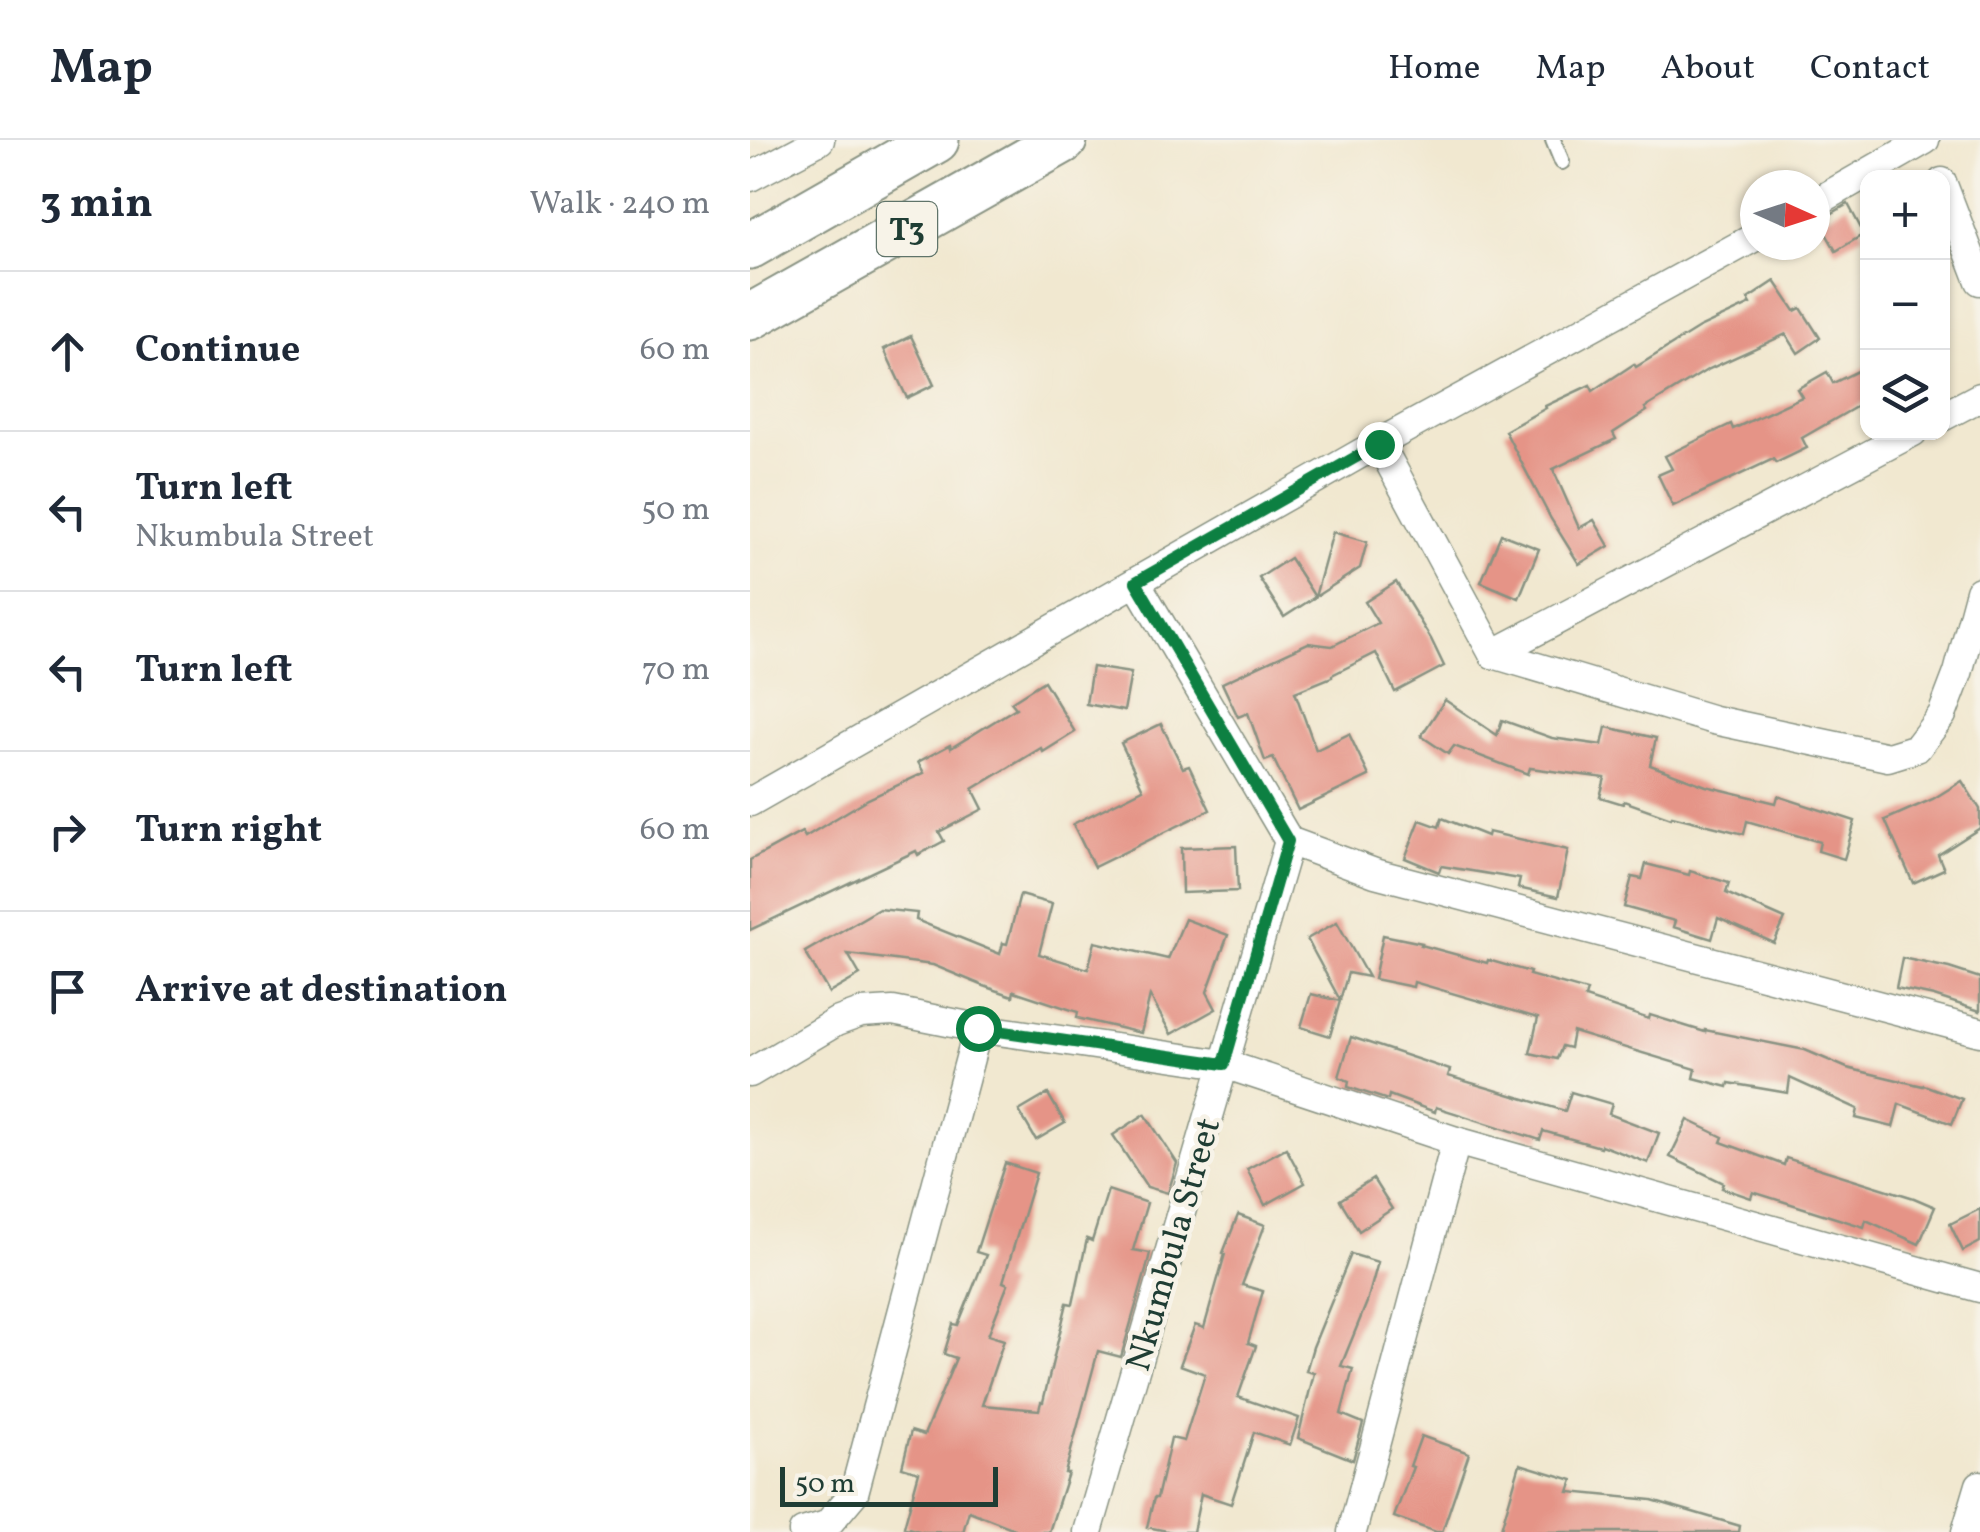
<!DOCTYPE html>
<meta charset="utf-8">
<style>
:root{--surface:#fff;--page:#f2f2f3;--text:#1f2937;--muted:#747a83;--line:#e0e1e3}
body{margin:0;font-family:Vollkorn,serif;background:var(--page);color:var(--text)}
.controls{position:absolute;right:30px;top:30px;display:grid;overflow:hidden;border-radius:20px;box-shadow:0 2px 8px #0004}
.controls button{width:90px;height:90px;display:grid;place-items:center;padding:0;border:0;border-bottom:2px solid var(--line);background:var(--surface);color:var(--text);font:50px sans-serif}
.compass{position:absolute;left:990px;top:30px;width:90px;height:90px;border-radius:50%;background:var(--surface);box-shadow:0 2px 8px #0004;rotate:93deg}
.scale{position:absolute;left:30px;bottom:25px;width:218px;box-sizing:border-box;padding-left:10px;border:5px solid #1f3d34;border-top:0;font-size:28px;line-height:35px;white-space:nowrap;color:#1f3d34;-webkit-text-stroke:8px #f7f3e8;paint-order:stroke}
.stop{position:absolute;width:30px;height:30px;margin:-22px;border:8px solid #0b8043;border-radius:50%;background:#fff}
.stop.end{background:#0b8043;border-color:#fff;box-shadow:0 2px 10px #0008}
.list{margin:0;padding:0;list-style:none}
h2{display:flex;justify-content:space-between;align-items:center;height:130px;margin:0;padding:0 40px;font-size:42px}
h2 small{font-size:32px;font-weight:400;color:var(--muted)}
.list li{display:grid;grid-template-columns:65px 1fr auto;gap:30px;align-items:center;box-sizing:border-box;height:160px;padding:0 40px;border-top:2px solid var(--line)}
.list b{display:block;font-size:38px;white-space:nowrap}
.list p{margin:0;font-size:32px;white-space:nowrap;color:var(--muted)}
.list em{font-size:32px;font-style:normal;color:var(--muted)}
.icon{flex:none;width:55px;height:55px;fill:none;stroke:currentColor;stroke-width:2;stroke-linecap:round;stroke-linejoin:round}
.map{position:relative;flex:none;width:1230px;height:1392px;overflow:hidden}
header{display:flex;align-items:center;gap:60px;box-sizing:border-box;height:140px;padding:0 50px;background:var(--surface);border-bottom:2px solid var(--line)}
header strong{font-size:48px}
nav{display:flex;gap:55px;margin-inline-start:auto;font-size:35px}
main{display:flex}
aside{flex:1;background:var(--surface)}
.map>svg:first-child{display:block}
.building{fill:#e59487}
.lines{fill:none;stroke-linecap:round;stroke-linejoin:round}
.service-casing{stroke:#889282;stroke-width:18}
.minor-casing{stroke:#889282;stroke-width:31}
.trunk-casing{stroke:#889282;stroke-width:49}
.service{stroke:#fff;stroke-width:14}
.minor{stroke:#fff;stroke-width:28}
.trunk{stroke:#fff;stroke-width:45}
.route{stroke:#0b8043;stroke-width:12}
.labels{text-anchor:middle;stroke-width:9;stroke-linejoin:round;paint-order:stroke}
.shield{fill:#f7f3e8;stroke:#60746a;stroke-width:2.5}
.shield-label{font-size:32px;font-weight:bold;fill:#1f3d34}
.street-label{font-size:35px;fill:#1f3d34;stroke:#f7f3e8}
</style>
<header>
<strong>Map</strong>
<nav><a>Home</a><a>Map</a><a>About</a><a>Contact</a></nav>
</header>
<main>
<aside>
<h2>3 min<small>Walk · 240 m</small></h2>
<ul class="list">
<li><svg class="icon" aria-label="ahead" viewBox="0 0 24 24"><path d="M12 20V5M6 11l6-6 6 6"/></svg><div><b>Continue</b></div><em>60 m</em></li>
<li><svg class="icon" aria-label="left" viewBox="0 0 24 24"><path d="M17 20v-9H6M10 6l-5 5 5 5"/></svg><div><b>Turn left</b><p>Nkumbula Street</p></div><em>50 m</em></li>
<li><svg class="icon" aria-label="left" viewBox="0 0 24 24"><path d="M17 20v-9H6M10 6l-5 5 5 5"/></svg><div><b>Turn left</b></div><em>70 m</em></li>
<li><svg class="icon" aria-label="right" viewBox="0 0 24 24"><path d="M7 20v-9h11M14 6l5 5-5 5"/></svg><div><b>Turn right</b></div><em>60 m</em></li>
<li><svg class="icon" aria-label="arrive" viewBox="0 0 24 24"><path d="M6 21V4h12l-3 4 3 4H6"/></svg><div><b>Arrive at destination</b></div></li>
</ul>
</aside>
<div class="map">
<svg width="1230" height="1392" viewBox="0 0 1230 1392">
<rect width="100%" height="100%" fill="#f7f3e8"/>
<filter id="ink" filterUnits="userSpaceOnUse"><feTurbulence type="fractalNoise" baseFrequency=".01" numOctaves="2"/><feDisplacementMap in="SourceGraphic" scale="20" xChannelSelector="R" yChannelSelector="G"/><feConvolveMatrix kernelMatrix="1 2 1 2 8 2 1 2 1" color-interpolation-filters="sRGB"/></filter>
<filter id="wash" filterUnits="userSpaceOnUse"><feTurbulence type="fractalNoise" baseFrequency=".0048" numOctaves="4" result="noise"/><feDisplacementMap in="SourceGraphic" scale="40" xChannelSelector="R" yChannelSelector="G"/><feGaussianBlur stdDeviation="2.25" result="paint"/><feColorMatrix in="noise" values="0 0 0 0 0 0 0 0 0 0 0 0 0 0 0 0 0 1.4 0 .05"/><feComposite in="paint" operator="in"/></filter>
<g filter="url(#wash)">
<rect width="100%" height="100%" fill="#f1e8d0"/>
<g id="blocks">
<!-- building -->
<g class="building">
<polygon points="1098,64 1114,94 1086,111 1069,81"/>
<polygon points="1025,141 1045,171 1051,168 1070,198 1048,213 1036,194 957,230 895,268 897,271 863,293 866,299 803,329 829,388 844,380 859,406 829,424 801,379 755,291 796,268 795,266 840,245 843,251 884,224 886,227 949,188 1001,164 998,159"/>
<polygon points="161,196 184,245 157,258 134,209"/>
<polygon points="1118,226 1118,260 1052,298 1057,308 1026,323 1023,319 923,366 908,335 922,329 915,316 981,284 983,289 1052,257 1047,249 1077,232 1083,243"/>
<polygon points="583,392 617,402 610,428 565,457"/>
<polygon points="751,394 789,409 769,458 731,442"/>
<polygon points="540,418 565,457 534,477 509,438"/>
<polygon points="646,442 681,499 694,526 645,552 626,513 582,535 582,537 545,552 566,610 599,594 619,636 548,670 523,618 515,621 498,573 488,577 472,543 558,503 582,506 628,483 615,462"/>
<polygon points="342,527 381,533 374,571 336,564"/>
<polygon points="294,541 325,592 293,612 291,608 223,649 233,669 189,692 194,701 168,715 166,711 0,790 0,720 52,692 55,697 118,659 174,633 168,622 200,605 201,608 266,568 261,562"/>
<polygon points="695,560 747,595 752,580 802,598 852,605 856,587 906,598 900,625 956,646 1026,663 1028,656 1105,681 1094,719 1068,711 1070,702 997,681 994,694 922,676 921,678 874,661 873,664 850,657 855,638 780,628 778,634 704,606 698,614 671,596"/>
<polygon points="411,584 433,628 439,626 460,670 344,727 323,684 393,649 371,603"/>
<polygon points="1212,641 1230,669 1230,688 1188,715 1194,729 1163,743 1135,680 1183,659"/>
<polygon points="692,678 737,696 738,692 818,710 808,757 768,748 770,739 691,726 689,732 655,718 670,680 689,687"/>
<polygon points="486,706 488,751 432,753 431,708"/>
<polygon points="896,724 939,735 940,731 979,743 976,753 1035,779 1024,803 968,778 962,799 923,787 925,781 874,767 882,737 892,739"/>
<polygon points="270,755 302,764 289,814 338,829 345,802 418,819 435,779 478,795 457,852 466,869 421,894 400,856 391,893 327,878 328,872 264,851 263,856 234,846 183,825 98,814 110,835 79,853 55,812 129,769 167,773 166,780 250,814 253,803 257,804"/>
<polygon points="587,782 618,837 598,833 590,860 557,799"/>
<polygon points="633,795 672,803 671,805 737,823 738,820 780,832 779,835 837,851 835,858 899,879 900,875 955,892 955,890 1055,910 1097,928 1173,946 1174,945 1212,959 1202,984 1149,964 1143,987 1106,978 1108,969 1040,938 1038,953 979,943 978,947 944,938 946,929 823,892 820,908 812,906 807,919 780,913 788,878 664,842 663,847 624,839"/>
<polygon points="1152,818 1199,828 1230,838 1230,871 1184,856 1146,848"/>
<polygon points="561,854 590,861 580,896 551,887"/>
<polygon points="601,897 700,930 698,936 815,971 821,952 862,964 859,974 909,993 898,1023 851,1005 850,1007 793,991 790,1000 686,967 685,972 639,955 638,960 598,947 599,941 589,937"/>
<polygon points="298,954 315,983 286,1000 269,971"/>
<polygon points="395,974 427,1023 418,1053 397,1047 363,995"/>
<polygon points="938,980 973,997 971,1002 1034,1025 1036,1018 1164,1058 1185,1067 1169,1104 1116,1080 1114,1087 1003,1052 1001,1058 972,1048 974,1043 920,1017"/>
<polygon points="536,1008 555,1043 515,1065 497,1029"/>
<polygon points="255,1023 286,1033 253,1142 258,1144 238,1195 254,1200 232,1265 289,1270 291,1262 293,1262 317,1163 323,1164 337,1099 342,1101 358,1050 397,1063 383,1110 400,1113 396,1130 371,1217 348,1211 315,1333 318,1333 299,1392 272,1392 219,1371 213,1392 173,1392 154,1387 169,1332 152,1327 161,1291 174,1295 206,1218 194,1214 203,1184 208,1185 236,1115 226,1112"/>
<polygon points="623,1039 642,1069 609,1091 590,1060"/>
<polygon points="1230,1069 1230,1102 1213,1111 1200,1084"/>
<polygon points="488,1075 515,1085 492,1145 513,1151 498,1203 506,1206 488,1257 549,1278 540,1305 504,1292 481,1364 451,1354 443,1392 422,1392 397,1387 404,1358 407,1358 421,1298 434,1301 455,1234 430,1225 445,1185 454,1188 475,1114 473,1113"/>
<polygon points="601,1114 628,1122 617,1162 591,1226 603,1229 591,1274 613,1283 603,1320 548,1298 564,1233 556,1231 563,1207"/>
<polygon points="671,1296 719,1313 692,1392 686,1392 644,1377 663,1327 660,1326"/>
<polygon points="770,1324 823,1340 819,1352 902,1360 990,1386 989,1392 750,1392"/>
</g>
</g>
</g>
<g filter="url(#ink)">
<use href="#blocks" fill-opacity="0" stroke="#889282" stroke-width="2.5"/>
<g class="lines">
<!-- service casing -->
<g class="service-casing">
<polyline id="service" points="803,0 812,22"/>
</g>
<!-- minor casing -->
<g class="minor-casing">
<g id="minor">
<polyline points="0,37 70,0"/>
<polyline points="1192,42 1230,141"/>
<polyline points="1065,63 1175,0"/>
<polyline points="1192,277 1230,257"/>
<polyline points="629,303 743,514 964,580 1138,617 1167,608 1192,575 1208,533 1230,451"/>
<polyline points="386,442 539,701 625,733 1230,892"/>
<polyline points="743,514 1163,292"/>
<polyline points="0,662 629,303 1005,97"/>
<polyline points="0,933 86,882 111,873 143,871 228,888 474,924 706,1001 1230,1148"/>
<polyline points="53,1392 77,1385 104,1353 228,888"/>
<polyline points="338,1392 539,701"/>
<polyline points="602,1392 706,1001"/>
<polyline points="1216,1392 1230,1345"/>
</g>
</g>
<!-- trunk casing -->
<g class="trunk-casing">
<g id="trunk">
<polyline points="0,106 186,0"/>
<polyline points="0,177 314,0"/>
</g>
</g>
<!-- service -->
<use href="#service" class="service"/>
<!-- minor -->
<use href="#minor" class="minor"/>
<!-- trunk -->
<use href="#trunk" class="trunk"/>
</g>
</g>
<g class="lines" filter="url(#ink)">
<!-- route -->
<polyline class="route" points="228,888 474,924 538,701 386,442 629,304"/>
</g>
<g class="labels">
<!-- shield labels -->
<rect class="shield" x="127" y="62" width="60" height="54" rx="8"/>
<g class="shield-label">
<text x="157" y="100">T3</text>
</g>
<!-- street labels -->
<g class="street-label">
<text transform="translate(422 1104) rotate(-74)" y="12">Nkumbula Street</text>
</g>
</g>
</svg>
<div class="controls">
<button>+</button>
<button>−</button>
<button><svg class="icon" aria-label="layers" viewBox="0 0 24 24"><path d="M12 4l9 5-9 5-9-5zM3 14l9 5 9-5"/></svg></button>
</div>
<svg class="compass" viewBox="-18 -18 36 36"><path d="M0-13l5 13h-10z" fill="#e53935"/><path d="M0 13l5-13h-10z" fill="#747a83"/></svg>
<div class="scale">50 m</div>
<div class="stop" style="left:228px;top:888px"></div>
<div class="stop end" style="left:629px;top:304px"></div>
</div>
</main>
